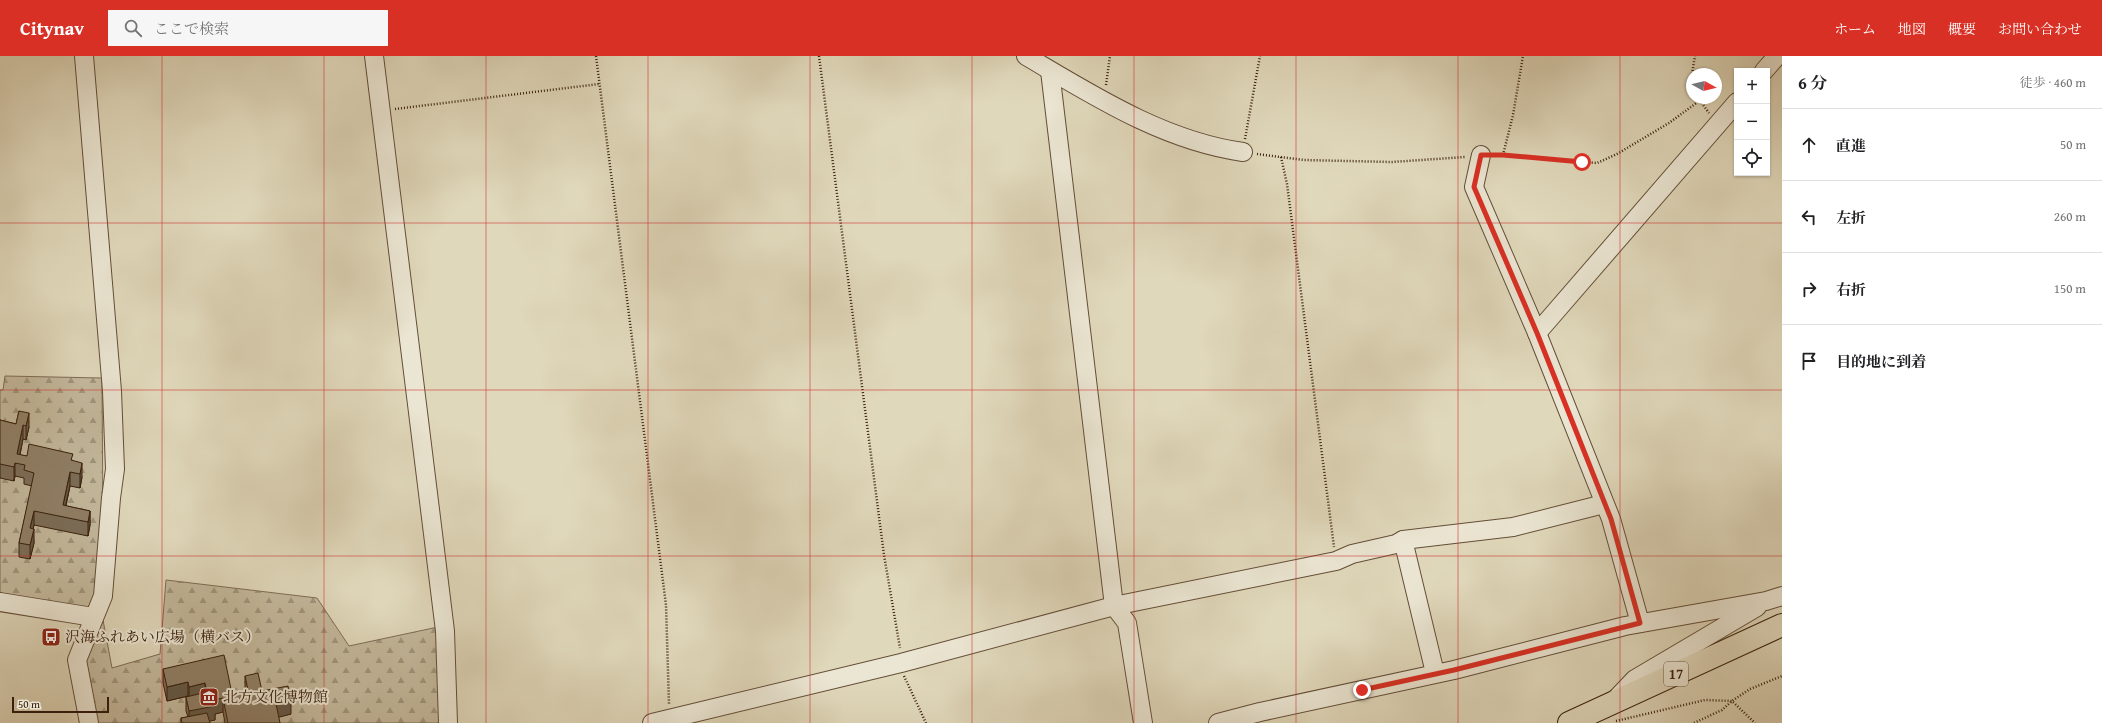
<!DOCTYPE html>
<html lang="ja">
<meta charset="utf-8">
<style>
:root{--surface:#fff;--page:#f6f6f6;--text:#202124;--muted:#757577;--line:#e0e0e0;--accent:#d93025}
body{margin:0;font-family:"Gentium Book Plus","Noto Serif JP",serif;background:var(--page);color:var(--text)}
.controls{position:absolute;right:12px;top:12px;display:grid;overflow:hidden;border-radius:0px;box-shadow:0 1px 3px #0004}
.controls button{width:36px;height:36px;display:grid;place-items:center;padding:0;border:0;border-bottom:1px solid var(--line);background:var(--surface);color:var(--text);font:20px sans-serif}
.compass{position:absolute;left:1686px;top:12px;width:36px;height:36px;border-radius:50%;background:var(--surface);box-shadow:0 1px 3px #0004;rotate:98deg}
.scale{position:absolute;left:12px;bottom:10px;width:97px;box-sizing:border-box;padding-left:4px;border:2px solid #3a200d;border-top:0;font-size:11px;line-height:14px;white-space:nowrap;color:#3a200d;-webkit-text-stroke:3px #ebe6d3;paint-order:stroke}
.stop{position:absolute;width:12px;height:12px;margin:-9px;border:3px solid #d93025;border-radius:50%;background:#fff}
.stop.end{background:#d93025;border-color:#fff;box-shadow:0 1px 4px #0008}
.list{margin:0;padding:0;list-style:none}
h2{display:flex;justify-content:space-between;align-items:center;height:52px;margin:0;padding:0 16px;font-size:17px}
h2 small{font-size:13px;font-weight:400;color:var(--muted)}
.list li{display:grid;grid-template-columns:26px 1fr auto;gap:12px;align-items:center;box-sizing:border-box;height:72px;padding:0 16px;border-top:1px solid var(--line)}
.list b{display:block;font-size:15px;white-space:nowrap}
.list em{font-size:13px;font-style:normal;color:var(--muted)}
.icon{flex:none;width:22px;height:22px;fill:none;stroke:currentColor;stroke-width:2;stroke-linecap:round;stroke-linejoin:round}
.map{position:relative;flex:none;width:1782px;height:667px;overflow:hidden}
header{display:flex;align-items:center;gap:24px;box-sizing:border-box;height:56px;padding:0 20px;background:var(--accent);color:#fff}
header strong{font-size:19px}
nav{display:flex;gap:22px;margin-inline-start:auto;font-size:14px}
.search{width:280px;height:36px;background:var(--page);display:flex;align-items:center;gap:10px;box-sizing:border-box;padding:0 14px;border-radius:0px;color:var(--muted);font-size:15px}
main{display:flex}
aside{flex:1;background:var(--surface)}
.map>svg:first-child{display:block}
.forest{fill:url(#forest-firs);stroke:#7f6c55}
.lines{fill:none;stroke-linecap:round;stroke-linejoin:round}
.minor-casing{stroke:#644e38;stroke-width:20}
.major-casing{stroke:#3a200d;stroke-width:24}
.path{stroke:#3a200d;stroke-width:2.5;stroke-dasharray:1 2;stroke-linecap:butt}
.minor{stroke:#ebe6d3;stroke-width:18}
.major{stroke:#e0d8bb;stroke-width:22}
.wall{fill:#7c6e59;stroke:#3a200d}
.shaded-wall{fill:#655a48;stroke:#3a200d}
.building{fill:#908067;stroke:#3a200d}
.route{stroke:#d93025;stroke-width:5}
.grid{fill:none;stroke:#d62828;stroke-width:1;stroke-opacity:0.55}
.labels{text-anchor:middle;stroke-width:4;stroke-linejoin:round;paint-order:stroke}
.shield{fill:#ebe6d3;stroke:#6f5b48;stroke-width:1}
.shield-label{font-size:14px;font-weight:bold;fill:#3a200d}
.poi-label{font-size:15px;fill:#3a200d;stroke:#ebe6d3;text-anchor:start}
</style>
<header>
<strong>Citynav</strong>
<div class="search"><svg class="icon" aria-label="search" viewBox="0 0 24 24"><circle cx="10" cy="10" r="6"/><path d="M15 15l6 6"/></svg>ここで検索</div>
<nav><a>ホーム</a><a>地図</a><a>概要</a><a>お問い合わせ</a></nav>
</header>
<main>
<div class="map">
<svg width="1782" height="667" viewBox="0 0 1782 667">
<defs>
<pattern id="forest-firs" width="22" height="20" patternUnits="userSpaceOnUse"><rect width="22" height="20" fill="#c4b99d"/><path d="M5 1l3.5 6h-7zM16 11l3.5 6h-7z" fill="#a0967e"/></pattern>
</defs>
<rect width="100%" height="100%" fill="#e0d8bb"/>
<filter id="stains"><feTurbulence type="fractalNoise" baseFrequency=".005" numOctaves="4"/><feColorMatrix values="0 0 0 0 .2 0 0 0 0 .09 0 0 0 0 .02 0 0 0 .5 -.17"/></filter>
<radialGradient id="worn" r=".72"><stop offset=".6" stop-color="#630" stop-opacity="0"/><stop offset="1" stop-color="#630" stop-opacity=".3"/></radialGradient>
<!-- forest -->
<g class="forest">
<polygon points="5,320 102,322 103,469 98,537 86,554 0,537 0,334 3,334"/>
<polygon points="166,524 317,542 349,590 438,571 442,667 96,667 81,578 103,564 112,612 160,598"/>
</g>
<g class="lines">
<!-- minor casing -->
<g class="minor-casing">
<g id="minor">
<polyline points="84,0 112,335 115,413 111,442 103,540 77,604 89,667"/>
<polyline points="374,0 445,575 448,667"/>
<path d="M1026,0C1094,40 1164,85 1243,96"/>
<polyline points="1050,15 1114,550 1127,567 1143,667"/>
<polyline points="1764,15 1777,0"/>
<polyline points="1481,99 1474,131 1537,277 1611,463 1640,567"/>
<polyline points="1537,277 1737,46"/>
<polyline points="1403,484 1435,617"/>
<polyline points="0,546 93,561"/>
<polyline points="1615,644 1635,623 1757,551"/>
<polyline points="652,667 901,607 1114,550 1336,505 1352,498 1396,488 1403,484 1513,471 1604,448"/>
<polyline points="1218,667 1260,656 1454,614 1625,570 1766,545 1782,540"/>
</g>
</g>
<!-- major casing -->
<g class="major-casing">
<polyline id="major" points="1569,667 1782,569"/>
</g>
<!-- path -->
<g class="path">
<polyline points="596,0 666,549 669,648"/>
<polyline points="819,0 884,499 900,592"/>
<polyline points="1692,18 1695,0"/>
<polyline points="1692,20 1692,25"/>
<polyline points="1106,29 1110,0"/>
<polyline points="1698,42 1709,57"/>
<polyline points="395,53 599,28"/>
<polyline points="1245,83 1260,0"/>
<polyline points="1257,98 1304,104 1392,106 1465,101"/>
<polyline points="1496,99 1597,107 1617,98 1669,67 1699,45"/>
<polyline points="1503,99 1513,59 1523,0"/>
<polyline points="1281,101 1287,128 1334,491"/>
<polyline points="904,620 926,667"/>
<polyline points="1616,665 1705,644 1732,645 1755,667"/>
<polyline points="1694,667 1722,654 1732,645 1750,633 1782,620"/>
</g>
<!-- minor -->
<use href="#minor" class="minor"/>
<!-- major -->
<use href="#major" class="major"/>
</g>
<!-- wall -->
<g class="wall">
<polygon points="19,355 29,371 26,384 23,383 20,399 27,400 73,405 82,421 80,432 70,430 66,450 90,455 90,469 88,480 34,469 33,473 34,487 30,503 19,501 19,487 32,430 24,428 24,422 15,420 14,425 0,422 0,364 16,368"/>
<polygon points="163,613 232,638 245,635 245,620 262,635 291,658 278,661 280,667 225,667 223,656 215,658 215,664 209,665 210,667 181,667 181,662 188,661 186,655 186,641 188,641 188,640 167,645 163,627"/>
</g>
<!-- shaded-wall -->
<g class="shaded-wall">
<polygon points="29,357 29,371 26,384 26,370"/>
<polygon points="23,369 23,383 18,407 17,398"/>
<polygon points="15,407 15,420 14,425 14,411"/>
<polygon points="82,407 82,421 80,432 80,418"/>
<polygon points="70,416 70,430 63,461 63,449"/>
<polygon points="34,455 34,469 30,486 30,472"/>
<polygon points="90,455 90,469 88,480 88,466"/>
<polygon points="34,473 34,487 30,503 30,489"/>
<polygon points="188,626 188,640 167,645 167,631"/>
<polygon points="205,627 205,641 189,645 189,631"/>
<polygon points="223,642 223,656 215,658 215,664 201,667 189,667 189,655 213,644"/>
<polygon points="291,644 291,658 276,662 276,648"/>
</g>
<!-- building -->
<g class="building">
<polygon points="19,355 29,357 26,370 23,369 17,398 27,400 29,388 73,398 71,404 82,407 80,418 70,416 63,449 90,455 88,466 34,455 30,472 34,473 30,489 19,487 34,417 24,414 25,409 15,407 14,411 0,408 0,364 16,368"/>
<polygon points="224,599 232,638 248,634 245,620 258,617 262,635 288,630 291,644 276,648 280,667 228,667 223,642 213,644 215,650 189,655 186,641 207,636 205,627 189,631 188,626 167,631 163,613"/>
<polygon points="207,657 210,667 182,667 181,662"/>
</g>
<g class="lines">
<!-- route -->
<polyline class="route" points="1362,634 1454,614 1640,567 1611,463 1537,277 1474,131 1481,99 1503,99 1582,106"/>
</g>
<!-- grid -->
<path class="grid" d="M162,0V667M324,0V667M486,0V667M648,0V667M810,0V667M972,0V667M1134,0V667M1296,0V667M1458,0V667M1620,0V667M0,167H1782M0,334H1782M0,500H1782"/>
<!-- icons -->
<defs>
<g id="bus-square" transform="scale(1)"><rect x="-9" y="-9" width="18" height="18" rx="4" fill="#8f2418" stroke="#ebe6d3"/><path d="M-5-6H5V4H4V6H2V4H-2V6H-4V4H-5ZM-3.5-4V0h7V-4ZM-3.5 1.2v1.5H-2V1.2ZM2 1.2v1.5H3.5V1.2Z" fill="#fff"/></g>
<g id="museum-square" transform="scale(1)"><rect x="-9" y="-9" width="18" height="18" rx="4" fill="#8f2418" stroke="#ebe6d3"/><path d="M0-6L6-3V-2H-6V-3ZM-5-1h2V3h-2ZM-1-1h2V3h-2ZM3-1h2V3H3ZM-6 4H6V6H-6Z" fill="#fff"/></g>
</defs>
<g fill-rule="evenodd">
<use href="#bus-square" x="51" y="581"/>
<use href="#museum-square" x="209" y="641"/>
</g>
<g class="labels">
<!-- shield labels -->
<rect class="shield" x="1664" y="606" width="24" height="24" rx="3"/>
<g class="shield-label">
<text x="1676" y="623">17</text>
</g>
<!-- poi labels -->
<g class="poi-label">
<text x="65" y="586">沢海ふれあい広場（横バス）</text>
<text x="223" y="646">北方文化博物館</text>
</g>
</g>
<rect width="100%" height="100%" filter="url(#stains)"/>
<rect width="100%" height="100%" fill="url(#worn)"/>
</svg>
<div class="controls">
<button>+</button>
<button>−</button>
<button><svg class="icon" aria-label="locate" viewBox="0 0 24 24"><circle cx="12" cy="12" r="6"/><path d="M12 2v4M12 18v4M2 12h4M18 12h4"/></svg></button>
</div>
<svg class="compass" viewBox="-18 -18 36 36"><path d="M0-13l5 13h-10z" fill="#e53935"/><path d="M0 13l5-13h-10z" fill="#757577"/></svg>
<div class="scale">50 m</div>
<div class="stop" style="left:1582px;top:106px"></div>
<div class="stop end" style="left:1362px;top:634px"></div>
</div>
<aside>
<h2>6 分<small>徒歩 · 460 m</small></h2>
<ul class="list">
<li><svg class="icon" aria-label="ahead" viewBox="0 0 24 24"><path d="M12 20V5M6 11l6-6 6 6"/></svg><div><b>直進</b></div><em>50 m</em></li>
<li><svg class="icon" aria-label="left" viewBox="0 0 24 24"><path d="M17 20v-9H6M10 6l-5 5 5 5"/></svg><div><b>左折</b></div><em>260 m</em></li>
<li><svg class="icon" aria-label="right" viewBox="0 0 24 24"><path d="M7 20v-9h11M14 6l5 5-5 5"/></svg><div><b>右折</b></div><em>150 m</em></li>
<li><svg class="icon" aria-label="arrive" viewBox="0 0 24 24"><path d="M6 21V4h12l-3 4 3 4H6"/></svg><div><b>目的地に到着</b></div></li>
</ul>
</aside>
</main>
